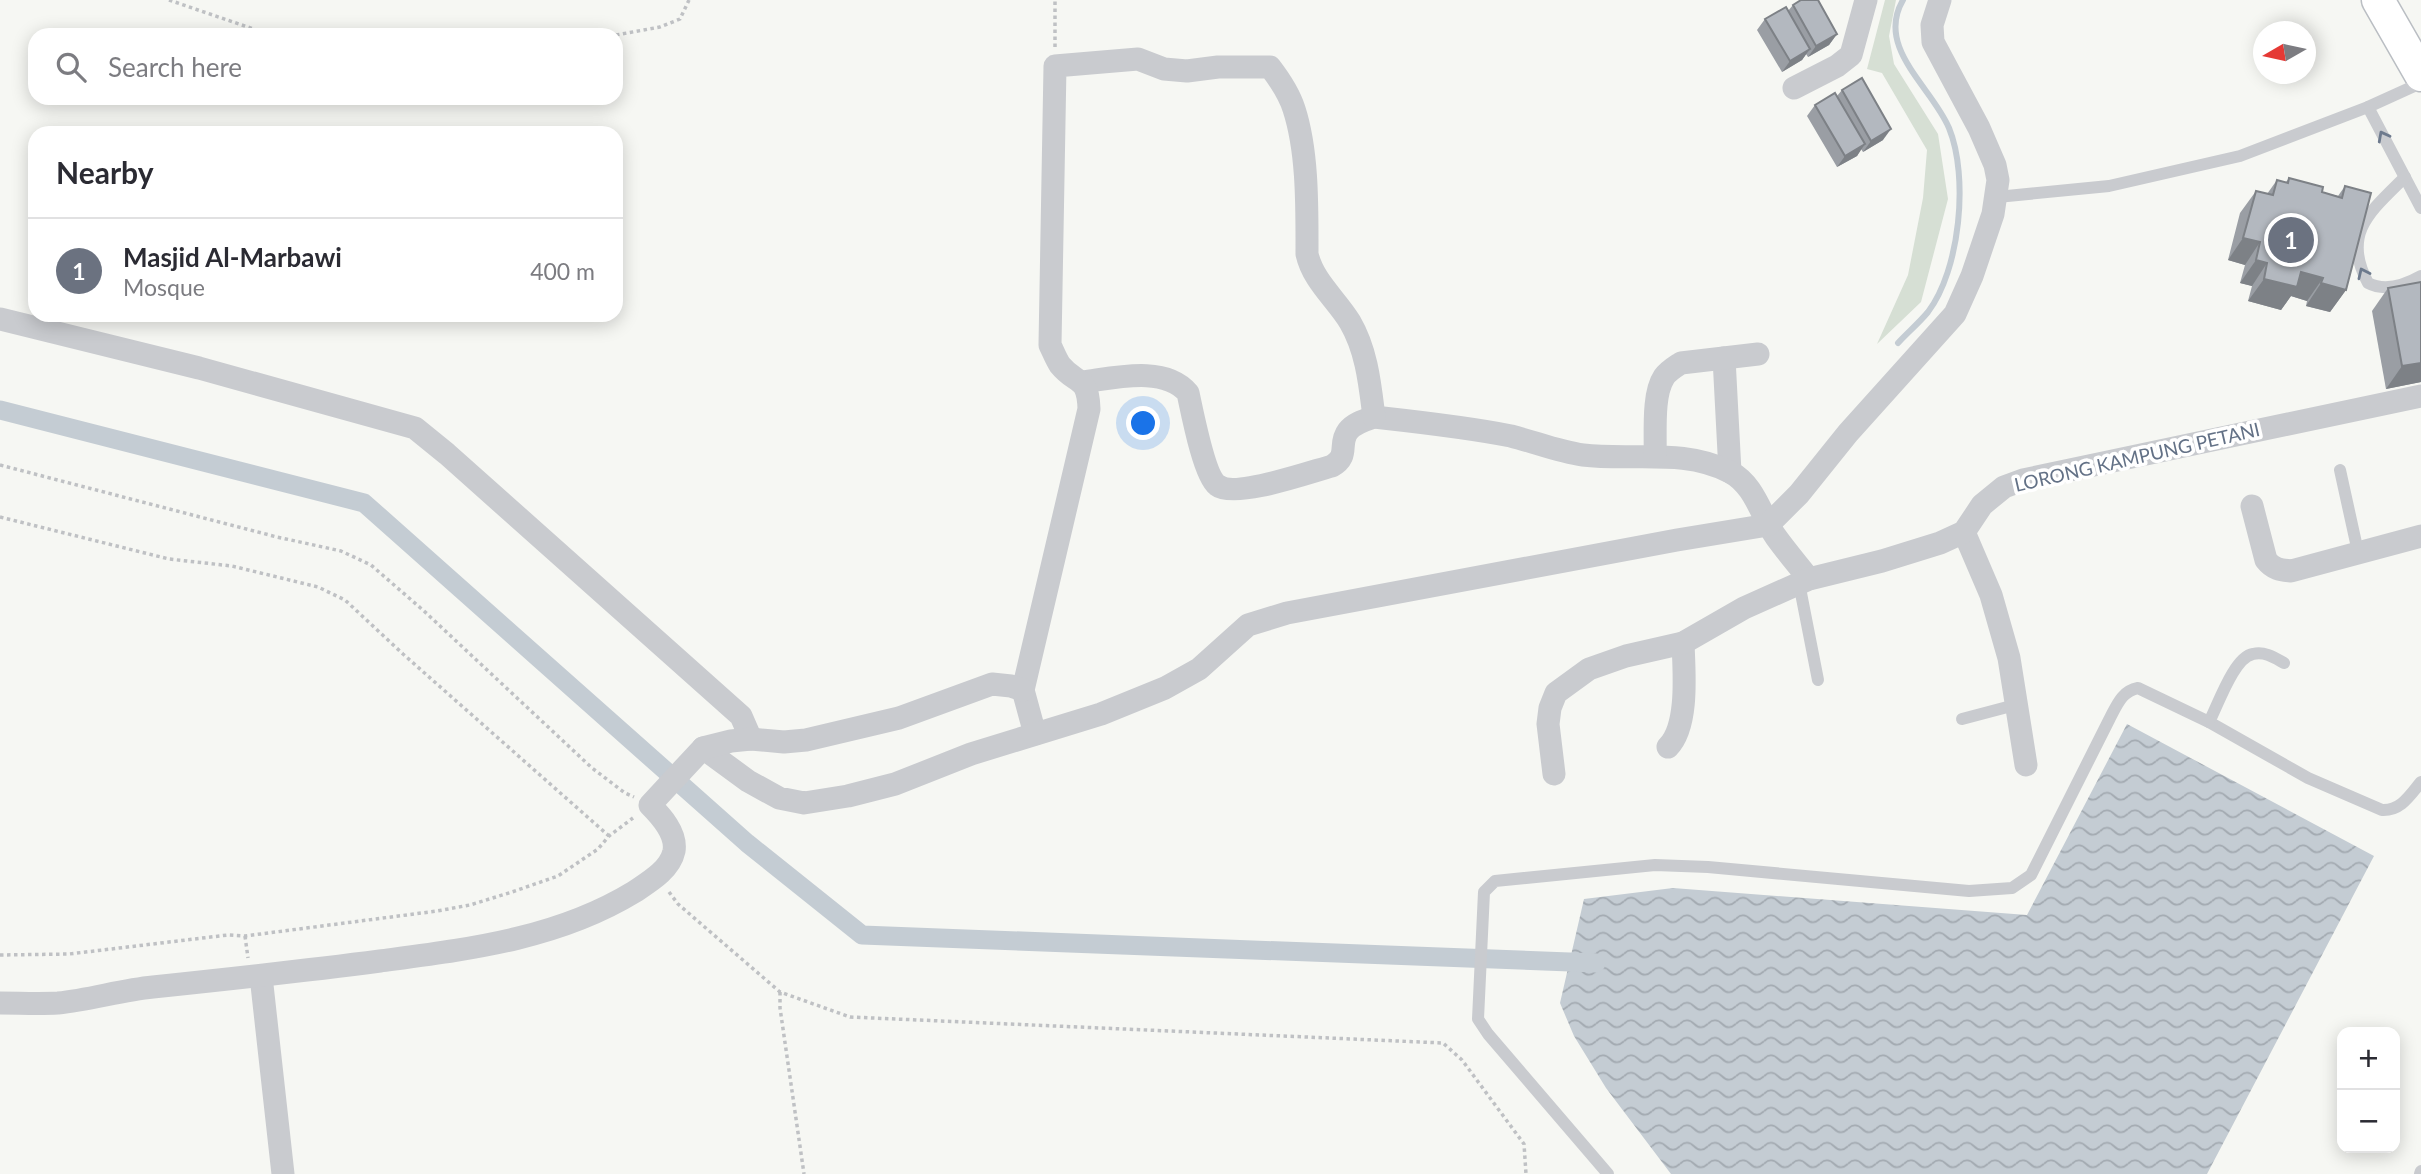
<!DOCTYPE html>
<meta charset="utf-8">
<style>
:root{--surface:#fff;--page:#f7f7f7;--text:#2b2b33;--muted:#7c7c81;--line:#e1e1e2;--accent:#ee6e1b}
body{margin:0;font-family:Lato,sans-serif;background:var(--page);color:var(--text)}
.controls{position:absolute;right:21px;bottom:21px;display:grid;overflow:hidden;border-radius:14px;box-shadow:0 4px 18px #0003}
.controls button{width:63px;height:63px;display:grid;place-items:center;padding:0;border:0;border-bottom:2px solid var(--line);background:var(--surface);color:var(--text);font:35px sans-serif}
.compass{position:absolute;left:2253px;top:21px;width:63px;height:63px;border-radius:50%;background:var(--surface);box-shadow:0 4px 18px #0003;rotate:261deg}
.you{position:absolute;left:1144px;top:424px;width:24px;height:24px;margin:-18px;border:5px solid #fff;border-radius:50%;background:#1a73e8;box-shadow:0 0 0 10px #1a73e833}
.badge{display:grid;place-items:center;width:46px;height:46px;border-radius:50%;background:var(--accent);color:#fff;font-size:23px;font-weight:700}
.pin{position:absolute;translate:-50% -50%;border:4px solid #fff;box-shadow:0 2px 7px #0006}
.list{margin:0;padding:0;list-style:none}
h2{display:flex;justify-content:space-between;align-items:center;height:91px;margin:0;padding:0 28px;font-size:30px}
h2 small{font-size:23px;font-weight:400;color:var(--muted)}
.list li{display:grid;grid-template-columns:46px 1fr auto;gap:21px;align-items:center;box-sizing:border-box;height:105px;padding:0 28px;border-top:2px solid var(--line)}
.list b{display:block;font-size:26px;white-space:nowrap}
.list p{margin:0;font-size:23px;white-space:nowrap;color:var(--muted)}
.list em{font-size:23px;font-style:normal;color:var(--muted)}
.icon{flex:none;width:38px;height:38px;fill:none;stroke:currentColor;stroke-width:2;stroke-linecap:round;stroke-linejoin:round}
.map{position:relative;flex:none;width:2421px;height:1174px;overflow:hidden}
.search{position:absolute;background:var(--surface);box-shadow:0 4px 18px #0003;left:28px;top:28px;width:595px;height:77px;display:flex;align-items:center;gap:18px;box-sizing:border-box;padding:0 24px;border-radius:21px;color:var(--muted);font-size:26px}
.panel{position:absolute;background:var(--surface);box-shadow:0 4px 18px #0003;left:28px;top:126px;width:595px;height:196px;border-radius:21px}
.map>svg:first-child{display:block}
.grass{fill:#d6dfd4}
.water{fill:url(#water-waves)}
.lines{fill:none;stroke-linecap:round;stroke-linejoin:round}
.stream{stroke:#c4ccd3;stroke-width:6}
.canal{stroke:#c4ccd3;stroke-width:19}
.secondary-casing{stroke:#babec3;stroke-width:35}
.path{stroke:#bfc1c4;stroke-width:3.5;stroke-dasharray:3.5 3.5;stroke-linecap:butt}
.service{stroke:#c9cbcf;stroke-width:12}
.minor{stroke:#c9cbcf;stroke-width:23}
.secondary{stroke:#fff;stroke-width:32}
.wall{fill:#9a9ea4}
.shaded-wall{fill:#7d8186}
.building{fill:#b3b8bf;stroke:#7d8186;stroke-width:2}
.oneway{stroke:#6d7a8d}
.labels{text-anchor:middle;stroke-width:7;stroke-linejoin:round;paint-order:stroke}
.street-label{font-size:19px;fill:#637186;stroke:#fff}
</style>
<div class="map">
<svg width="2421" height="1174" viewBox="0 0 2421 1174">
<defs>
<pattern id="water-waves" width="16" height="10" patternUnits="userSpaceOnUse" patternTransform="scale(1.75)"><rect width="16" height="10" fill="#c4ccd3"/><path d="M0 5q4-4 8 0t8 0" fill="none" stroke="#a3aab1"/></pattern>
</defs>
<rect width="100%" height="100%" fill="#f6f7f3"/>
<!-- grass -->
<polygon class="grass" points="1885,0 1896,0 1889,36 1894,64 1938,134 1948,199 1921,302 1877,344 1908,275 1923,198 1927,150 1882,73 1867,69"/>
<!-- water -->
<polygon class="water" points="2127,724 2374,856 2207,1174 1671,1174 1606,1088 1574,1036 1560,1003 1584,899 1673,888 2027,915"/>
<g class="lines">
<!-- stream -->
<path class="stream" d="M1898,343C1907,333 1919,323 1928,312C1960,270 1969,177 1949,128C1932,87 1875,48 1903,0"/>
<!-- canal -->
<polyline class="canal" points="0,410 364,503 747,843 862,935 1596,963"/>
<!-- secondary casing -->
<g class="secondary-casing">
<polyline id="secondary" points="2378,0 2421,75"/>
</g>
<!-- path -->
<g class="path">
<polyline points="169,0 271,35"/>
<polyline points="616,35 660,27 680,19 689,0"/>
<polyline points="1055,47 1055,0"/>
<polyline points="0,465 277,537 341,551 371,565 424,611 592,768 625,793 634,797"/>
<polyline points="0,517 169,559 232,566 318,587 345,600 403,654 609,836"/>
<polyline points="669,892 678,904 780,992 850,1017 1443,1043 1462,1060 1524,1144 1526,1174"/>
<polyline points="245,936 248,958"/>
<polyline points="0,955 69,954 228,935 245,936 437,911 470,905 512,892 558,876 598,849 609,836 633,818"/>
<polyline points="780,992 780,1008 804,1174"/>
</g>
<!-- service -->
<g class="service">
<polyline points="2368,107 2421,208"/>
<path d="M2405,177C2371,211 2341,233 2368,283C2385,292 2405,285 2421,276"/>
<polyline points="1997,197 2109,186 2240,156 2368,107 2421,83"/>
<polyline points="2340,470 2358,552"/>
<polyline points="1799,583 1818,680"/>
<path d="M2284,663C2275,658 2265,651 2253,654C2234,657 2218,705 2209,722L2308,778L2382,810C2401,811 2410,795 2421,782"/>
<polyline points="1962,719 2015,705"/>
<path d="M1608,1174L1488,1034L1478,1019L1484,892L1495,881L1655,865L1708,867L1969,891L2012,888L2031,875L2110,718C2117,705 2122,691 2138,688L2209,722"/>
<polyline points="2420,1174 2421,1171"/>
</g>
<!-- minor -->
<g class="minor">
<polyline points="1794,88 1837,66 1851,55 1866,0"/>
<polyline points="0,319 199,368 415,428 447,454 741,716 751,739"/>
<polyline points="1724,358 1730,472"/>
<path d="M1083,382C1114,378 1165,365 1188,393C1192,411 1204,475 1217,485C1234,499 1310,472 1332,466C1350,456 1338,444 1348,431C1354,423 1365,420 1374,417C1419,422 1466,427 1511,436C1535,442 1559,452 1583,455C1633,461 1684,448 1730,472C1755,485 1761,516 1776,537C1786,551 1798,565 1809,579"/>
<path d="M1655,456C1656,435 1652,395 1664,377C1668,371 1675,367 1681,363L1758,354"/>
<path d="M2252,506L2266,560C2273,569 2280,570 2291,571L2421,536"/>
<polyline points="1964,532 1991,595 2009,658 2026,765"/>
<path d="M1035,734L1023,690L1089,409C1088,375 1076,385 1060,365C1056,359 1053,351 1050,345L1055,66L1138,59L1164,69L1187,71L1218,67H1270C1280,80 1289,93 1294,109C1308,152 1307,208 1307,254C1313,281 1336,299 1350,322C1367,351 1370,385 1374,417"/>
<path d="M1668,747C1689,726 1684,671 1683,643"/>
<polyline points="703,748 748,781 779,798 804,803 848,796 895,784 971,754 1101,714 1165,688 1199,669 1248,625 1287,613 1677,540 1768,525 1799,494 1848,433 1955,314 1972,276 1993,214 1998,180 1995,165 1979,128 1933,42 1932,25 1940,0"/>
<polyline points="1554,774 1548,724 1550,708 1556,693 1589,669 1626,656 1683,643 1744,608 1809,579 1882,561 1940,543 1964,532 1982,505 2004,487 2023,480 2070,470 2421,396"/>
<polyline points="261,976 283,1174"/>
<path d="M0,1003C19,1003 39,1004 58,1003C90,1000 121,990 153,987C229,979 304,971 380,961C469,949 557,939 634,892C649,882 670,870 674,851C677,833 661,816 650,805L703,748L731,741L751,739L784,742L806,740L899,718L992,684L1011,686L1023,690"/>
</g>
<!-- secondary -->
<use href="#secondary" class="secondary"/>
</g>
<!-- wall -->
<g class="wall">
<polygon points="1793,5 1837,34 1829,45 1808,57 1806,54 1802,60 1782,72 1757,30 1765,19 1788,11"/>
<polygon points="1842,90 1883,140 1863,152 1861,149 1857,156 1837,167 1807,116 1815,105 1837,96"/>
<polygon points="2289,178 2322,192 2338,196 2345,186 2346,290 2330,312 2306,306 2307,301 2291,296 2281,310 2248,301 2252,286 2240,283 2245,265 2228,260 2240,213 2256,191 2267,194 2277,180 2286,182"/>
<polygon points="2388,288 2421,382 2386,389 2372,311"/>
</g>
<!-- shaded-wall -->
<g class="shaded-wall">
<polygon points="1837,34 1829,45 1808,57 1816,46"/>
<polygon points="1810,49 1802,60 1782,72 1790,61"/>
<polygon points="1891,129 1883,140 1863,152 1871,141"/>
<polygon points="1865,144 1857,156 1837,167 1845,156"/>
<polygon points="2243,238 2260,242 2245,265 2228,260"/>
<polygon points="2256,260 2267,263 2252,286 2240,283"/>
<polygon points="2301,272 2323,278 2307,301 2291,296 2281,310 2248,301 2264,279"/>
<polygon points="2321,283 2346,290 2330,312 2306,306"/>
<polygon points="2421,363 2421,382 2386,389 2402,366"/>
</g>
<!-- building -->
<g class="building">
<polygon points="1801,0 1818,0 1837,34 1816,46 1793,5"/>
<polygon points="1786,7 1810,49 1790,61 1765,19"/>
<polygon points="1862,78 1891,129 1871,141 1842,90"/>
<polygon points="1835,93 1865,144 1845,156 1815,105"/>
<polygon points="2289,178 2323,187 2322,192 2342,198 2345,186 2371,193 2346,290 2321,283 2323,278 2301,272 2297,287 2264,279 2267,263 2256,260 2260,242 2243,238 2256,191 2273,195 2277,180 2288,183"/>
<polygon points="2421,282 2421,363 2402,366 2388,288"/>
</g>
<!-- one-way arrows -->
<defs><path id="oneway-chevron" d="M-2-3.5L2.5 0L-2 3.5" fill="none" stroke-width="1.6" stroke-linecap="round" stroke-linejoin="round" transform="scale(1.75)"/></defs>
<g class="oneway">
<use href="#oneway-chevron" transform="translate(2383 136) rotate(-118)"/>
<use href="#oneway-chevron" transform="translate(2363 273) rotate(-115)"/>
</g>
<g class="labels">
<!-- street labels -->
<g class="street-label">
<text transform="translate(2137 457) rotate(-13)" y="7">LORONG KAMPUNG PETANI</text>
</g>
</g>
</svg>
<div class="controls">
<button>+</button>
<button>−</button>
</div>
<svg class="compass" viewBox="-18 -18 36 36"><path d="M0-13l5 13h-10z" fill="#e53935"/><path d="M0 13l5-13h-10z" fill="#7c7c81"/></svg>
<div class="you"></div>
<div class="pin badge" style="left:2291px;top:240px;background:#6b7280">1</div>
<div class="search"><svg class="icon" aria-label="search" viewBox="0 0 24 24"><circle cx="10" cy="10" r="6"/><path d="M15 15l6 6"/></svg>Search here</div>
<section class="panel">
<h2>Nearby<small></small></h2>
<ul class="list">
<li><span class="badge" style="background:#6b7280">1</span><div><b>Masjid Al-Marbawi</b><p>Mosque</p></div><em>400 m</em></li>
</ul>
</section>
</div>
